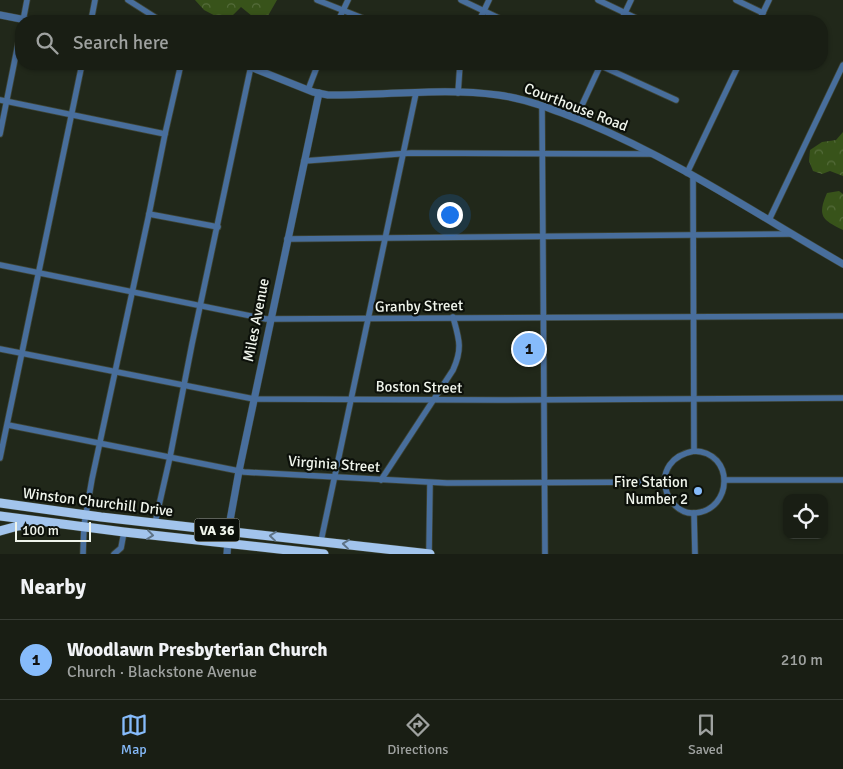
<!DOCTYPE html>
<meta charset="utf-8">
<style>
:root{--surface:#191e14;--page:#262b22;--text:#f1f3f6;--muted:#9fa2a0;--line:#373c34;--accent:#86bbfb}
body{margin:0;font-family:Signika,sans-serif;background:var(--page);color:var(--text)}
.controls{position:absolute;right:15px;bottom:15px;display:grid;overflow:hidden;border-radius:10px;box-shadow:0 1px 4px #0004}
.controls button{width:45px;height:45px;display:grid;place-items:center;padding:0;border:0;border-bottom:1px solid var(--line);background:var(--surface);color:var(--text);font:25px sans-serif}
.scale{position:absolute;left:15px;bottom:12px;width:76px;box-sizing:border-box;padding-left:5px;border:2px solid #f0f5ec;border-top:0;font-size:14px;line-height:18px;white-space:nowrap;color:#f0f5ec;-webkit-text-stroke:4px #0c100a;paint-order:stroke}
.you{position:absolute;left:449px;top:214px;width:18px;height:18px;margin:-12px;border:4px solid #fff;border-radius:50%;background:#1a73e8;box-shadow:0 0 0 8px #1a73e833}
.badge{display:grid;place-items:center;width:32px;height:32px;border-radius:50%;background:var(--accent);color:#111;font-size:16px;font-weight:700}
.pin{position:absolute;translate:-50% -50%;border:2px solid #fff;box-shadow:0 1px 5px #0006}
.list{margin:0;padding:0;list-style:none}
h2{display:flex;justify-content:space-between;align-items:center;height:65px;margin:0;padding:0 20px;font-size:21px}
h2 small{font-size:16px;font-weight:400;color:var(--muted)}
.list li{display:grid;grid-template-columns:32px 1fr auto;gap:15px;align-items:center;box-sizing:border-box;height:80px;padding:0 20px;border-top:1px solid var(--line)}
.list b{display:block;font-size:19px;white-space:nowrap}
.list p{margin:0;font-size:16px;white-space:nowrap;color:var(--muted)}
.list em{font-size:16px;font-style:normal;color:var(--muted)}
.icon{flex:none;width:28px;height:28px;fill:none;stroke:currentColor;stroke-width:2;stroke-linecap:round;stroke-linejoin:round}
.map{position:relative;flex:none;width:843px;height:554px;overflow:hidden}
.search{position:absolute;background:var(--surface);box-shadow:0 1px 4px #0004;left:15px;right:15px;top:15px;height:55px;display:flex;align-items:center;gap:12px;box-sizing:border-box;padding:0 18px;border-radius:20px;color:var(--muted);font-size:19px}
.sheet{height:145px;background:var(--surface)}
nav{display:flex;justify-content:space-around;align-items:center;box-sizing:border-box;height:70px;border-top:1px solid var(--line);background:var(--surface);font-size:14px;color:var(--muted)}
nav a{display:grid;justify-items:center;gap:2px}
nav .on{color:var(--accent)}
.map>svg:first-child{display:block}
.forest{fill:url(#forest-crowns)}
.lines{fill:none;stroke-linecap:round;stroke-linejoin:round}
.minor-casing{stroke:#3e4537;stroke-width:7}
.tertiary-casing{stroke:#3e4537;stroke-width:8}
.trunk-casing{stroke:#3e4537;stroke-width:10}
.minor{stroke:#486e9c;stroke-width:5.5}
.tertiary{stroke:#486e9c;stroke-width:7}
.trunk{stroke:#a2c4ec;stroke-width:9}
.oneway{stroke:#5e7386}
.poi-dot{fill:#86bbfb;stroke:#0c100a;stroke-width:2}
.labels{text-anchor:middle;stroke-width:4.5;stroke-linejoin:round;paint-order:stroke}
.shield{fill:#0c100a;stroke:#acb0a8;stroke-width:1}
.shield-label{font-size:14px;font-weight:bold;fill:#f0f5ec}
.street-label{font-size:15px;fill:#f0f5ec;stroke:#0c100a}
.poi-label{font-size:15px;fill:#f0f5ec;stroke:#0c100a;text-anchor:end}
</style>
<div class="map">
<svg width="843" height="554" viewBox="0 0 843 554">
<defs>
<pattern id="forest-crowns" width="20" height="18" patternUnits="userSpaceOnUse" patternTransform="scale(1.25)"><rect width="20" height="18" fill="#38531a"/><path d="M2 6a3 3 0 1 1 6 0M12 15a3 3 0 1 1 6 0" fill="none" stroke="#556c3b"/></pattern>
</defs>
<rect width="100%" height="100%" fill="#21281a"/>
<!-- forest -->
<g class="forest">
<polygon points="195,0 277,0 265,21 253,21 252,16 241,7 227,21 225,21 204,10"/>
<polygon points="843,132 843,176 830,171 822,174 813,171 809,161 810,150 822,142 836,140"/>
<path d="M839,191L843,194V230C822,220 817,216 827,193Z"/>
</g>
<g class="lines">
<!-- minor casing -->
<g class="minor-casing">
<g id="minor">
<polyline points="128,0 161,21"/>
<polyline points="317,0 370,21"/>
<polyline points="461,0 505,21"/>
<polyline points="598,0 642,21"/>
<polyline points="736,0 763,13"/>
<polyline points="23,21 27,0"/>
<polyline points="91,21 95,0"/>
<polyline points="338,21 348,0"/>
<polyline points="479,21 489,0"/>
<polyline points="621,21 631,0"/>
<polyline points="759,21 769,0"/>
<polyline points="597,64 676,100"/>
<polyline points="308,90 318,64"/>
<polyline points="458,93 460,64"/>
<polyline points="0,100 165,134"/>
<polyline points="542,106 545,554"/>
<polyline points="576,118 601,64"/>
<polyline points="0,134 21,29"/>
<polyline points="304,161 411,153 652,154"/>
<polyline points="687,173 739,64"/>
<polyline points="693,177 694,451"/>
<polyline points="149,214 218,227"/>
<polyline points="769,220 843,65"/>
<polyline points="287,239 791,234"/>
<polyline points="0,265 266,319 843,316"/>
<polyline points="0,349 254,399 499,400 843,398"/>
<polyline points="8,425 244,472 447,483 664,482"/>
<path d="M694,451C735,452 733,510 695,513C665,516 646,460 694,451Z"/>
<polyline points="0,458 82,64"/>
<path d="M381,480L453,370C463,348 459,339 453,317"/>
<polyline points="725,480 843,480"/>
<polyline points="694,513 695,554"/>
<polyline points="155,523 170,457 192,344 251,66"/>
<polyline points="321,541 416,93"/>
<polyline points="83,554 84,525 92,479 149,214 165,134 181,64"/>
<polyline points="114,554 121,548 124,532"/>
<polyline points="429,554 430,483"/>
</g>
</g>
<!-- tertiary casing -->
<g class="tertiary-casing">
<g id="tertiary">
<polyline points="0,15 31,21"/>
<path d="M243,64L313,92L328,95C385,96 442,87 498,95C528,99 557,111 585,122C676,160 758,215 843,264"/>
<polyline points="227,554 229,526 239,471 319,93"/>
</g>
</g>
<!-- trunk casing -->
<g class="trunk-casing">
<g id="trunk">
<polyline points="0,503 101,517 430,554"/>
<polyline points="0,516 124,532 324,554"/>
<polyline points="0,531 18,526 32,524"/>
</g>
</g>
<!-- minor -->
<use href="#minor" class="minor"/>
<!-- tertiary -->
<use href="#tertiary" class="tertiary"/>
<!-- trunk -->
<use href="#trunk" class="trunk"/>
</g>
<!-- one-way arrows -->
<defs><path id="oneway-chevron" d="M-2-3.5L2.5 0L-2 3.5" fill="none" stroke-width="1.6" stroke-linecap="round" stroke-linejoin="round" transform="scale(1.25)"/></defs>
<g class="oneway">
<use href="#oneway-chevron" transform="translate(150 535) rotate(7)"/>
<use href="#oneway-chevron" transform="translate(273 536) rotate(-174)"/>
<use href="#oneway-chevron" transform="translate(346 544) rotate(-174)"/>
</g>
<!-- markers -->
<circle class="poi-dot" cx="698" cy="491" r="5"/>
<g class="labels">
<!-- shield labels -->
<rect class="shield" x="194.5" y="518.5" width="45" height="23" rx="4"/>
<g class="shield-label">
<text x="217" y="535">VA 36</text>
</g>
<!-- street labels -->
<g class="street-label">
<text transform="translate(576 107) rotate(21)" y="5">Courthouse Road</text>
<text transform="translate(419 306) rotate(-1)" y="5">Granby Street</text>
<text transform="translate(256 320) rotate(-79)" y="5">Miles Avenue</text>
<text transform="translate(419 387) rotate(1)" y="5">Boston Street</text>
<text transform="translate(334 464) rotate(4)" y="5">Virginia Street</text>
<text transform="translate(98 502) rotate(7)" y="5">Winston Churchill Drive</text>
</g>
<!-- poi labels -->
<g class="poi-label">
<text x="688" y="487">Fire Station<tspan x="688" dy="17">Number 2</tspan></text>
</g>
</g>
</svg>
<div class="controls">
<button><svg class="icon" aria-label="locate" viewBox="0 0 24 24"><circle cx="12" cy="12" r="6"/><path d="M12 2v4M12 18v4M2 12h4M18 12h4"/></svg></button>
</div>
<div class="scale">100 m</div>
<div class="you"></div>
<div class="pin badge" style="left:529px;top:349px">1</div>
<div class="search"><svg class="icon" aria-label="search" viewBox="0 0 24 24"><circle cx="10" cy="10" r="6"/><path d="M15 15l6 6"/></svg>Search here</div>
</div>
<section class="sheet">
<h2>Nearby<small></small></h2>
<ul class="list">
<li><span class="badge">1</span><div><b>Woodlawn Presbyterian Church</b><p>Church · Blackstone Avenue</p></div><em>210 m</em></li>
</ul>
</section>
<nav>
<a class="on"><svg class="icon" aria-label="map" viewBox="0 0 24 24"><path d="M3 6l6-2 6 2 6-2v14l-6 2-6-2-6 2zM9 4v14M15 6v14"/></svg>Map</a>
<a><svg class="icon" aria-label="directions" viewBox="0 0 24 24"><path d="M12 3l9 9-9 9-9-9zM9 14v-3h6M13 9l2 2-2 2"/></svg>Directions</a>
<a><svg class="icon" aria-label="saved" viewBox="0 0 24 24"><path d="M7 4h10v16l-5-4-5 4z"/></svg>Saved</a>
</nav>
